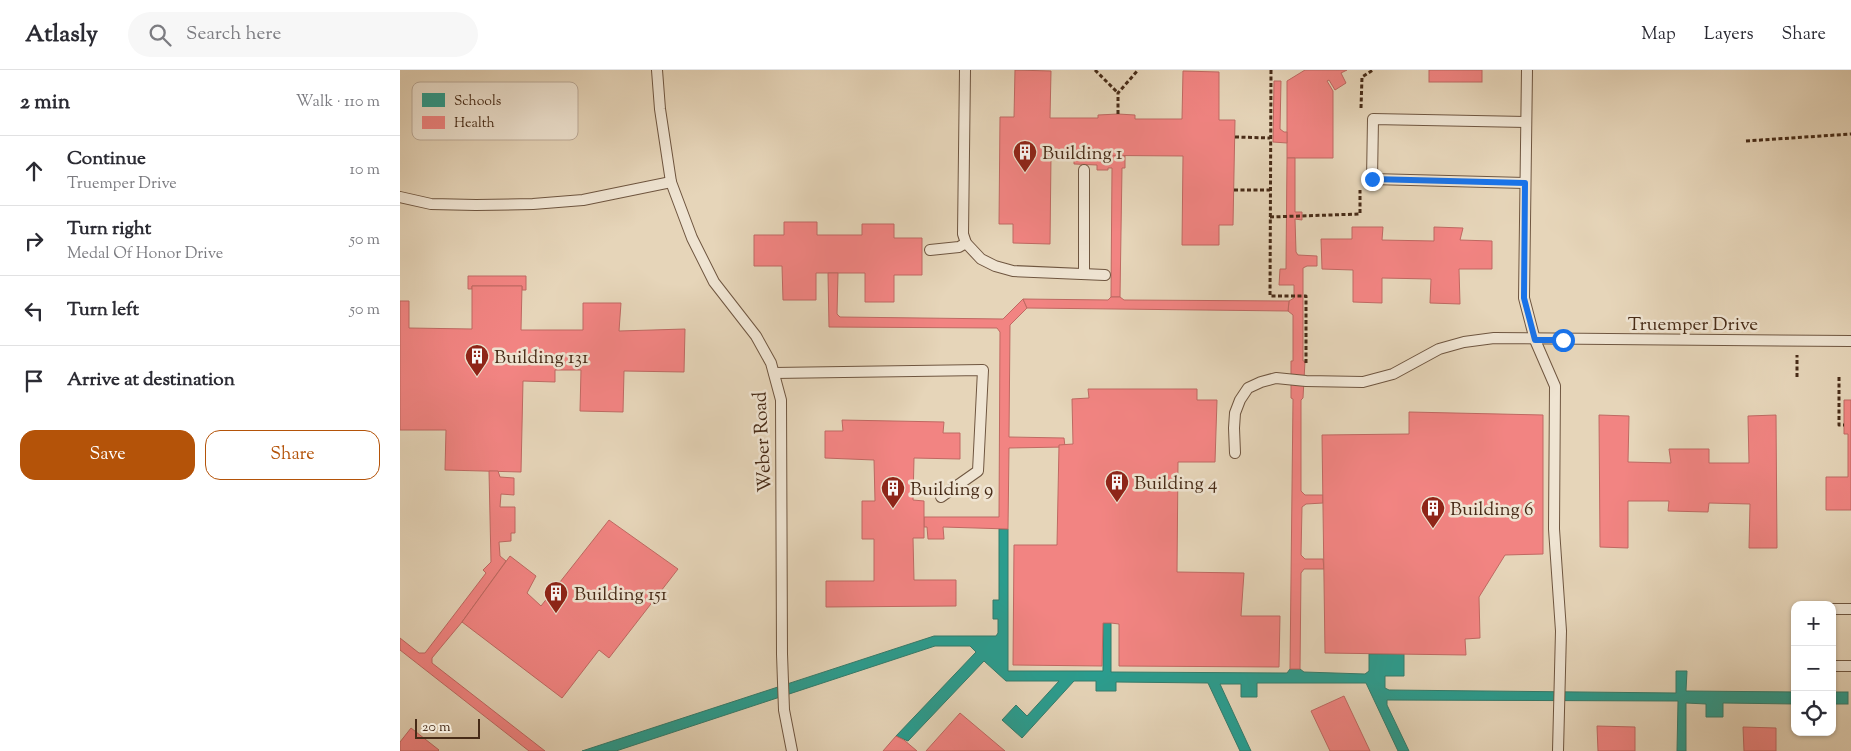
<!DOCTYPE html>
<meta charset="utf-8">
<style>
:root{--surface:#fff;--page:#f7f7f7;--text:#2b2b33;--muted:#7c7c81;--line:#e1e1e2;--accent:#b45309}
body{margin:0;font-family:"Sorts Mill Goudy",serif;background:var(--page);color:var(--text)}
.controls{position:absolute;right:15px;bottom:15px;display:grid;overflow:hidden;border-radius:10px;box-shadow:0 1px 4px #0004}
.controls button{width:45px;height:45px;display:grid;place-items:center;padding:0;border:0;border-bottom:1px solid var(--line);background:var(--surface);color:var(--text);font:25px sans-serif}
.scale{position:absolute;left:15px;bottom:12px;width:65px;box-sizing:border-box;padding-left:5px;border:2px solid #472b17;border-top:0;font-size:14px;line-height:18px;white-space:nowrap;color:#472b17;-webkit-text-stroke:4px #efe4d2;paint-order:stroke}
.stop{position:absolute;width:15px;height:15px;margin:-11px;border:4px solid #1a73e8;border-radius:50%;background:#fff}
.stop.end{background:#1a73e8;border-color:#fff;box-shadow:0 1px 5px #0008}
.list{margin:0;padding:0;list-style:none}
h2{display:flex;justify-content:space-between;align-items:center;height:65px;margin:0;padding:0 20px;font-size:21px}
h2 small{font-size:16px;font-weight:400;color:var(--muted)}
.list li{display:grid;grid-template-columns:32px 1fr auto;gap:15px;align-items:center;box-sizing:border-box;height:70px;padding:0 20px;border-top:1px solid var(--line)}
.list b{display:block;font-size:19px;white-space:nowrap}
.list p{margin:0;font-size:16px;white-space:nowrap;color:var(--muted)}
.list em{font-size:16px;font-style:normal;color:var(--muted)}
.actions{display:flex;gap:10px;padding:15px 20px}
.actions a{flex:1;padding:11px 0;border:1px solid var(--accent);border-radius:15px;text-align:center;font-size:18px;color:var(--accent)}
.actions .main{background:var(--accent);color:#fff}
.icon{flex:none;width:28px;height:28px;fill:none;stroke:currentColor;stroke-width:2;stroke-linecap:round;stroke-linejoin:round}
.map{position:relative;flex:none;width:1451px;height:681px;overflow:hidden}
header{display:flex;align-items:center;gap:30px;box-sizing:border-box;height:70px;padding:0 25px;background:var(--surface);border-bottom:1px solid var(--line)}
header strong{font-size:24px}
nav{display:flex;gap:28px;margin-inline-start:auto;font-size:18px}
.search{width:350px;height:45px;background:var(--page);display:flex;align-items:center;gap:12px;box-sizing:border-box;padding:0 18px;border-radius:28px;color:var(--muted);font-size:19px}
main{display:flex}
aside{flex:1;background:var(--surface)}
.map>svg:first-child{display:block}
.schools{fill:#2a9d8f;stroke:#337b6b}
.health{fill:#f28482;stroke:#bf6962}
.lines{fill:none;stroke-linecap:round;stroke-linejoin:round}
.service-casing{stroke:#6f5640;stroke-width:12}
.path{stroke:#472b17;stroke-width:3;stroke-dasharray:4 2.5;stroke-linecap:butt}
.service{stroke:#efe4d2;stroke-width:10}
.route{stroke:#1a73e8;stroke-width:6}
.labels{text-anchor:middle;stroke-width:5;stroke-linejoin:round;paint-order:stroke}
.poi-label{font-size:19px;fill:#472b17;stroke:#efe4d2;text-anchor:start}
.street-label{font-size:19px;fill:#472b17;stroke:#efe4d2}
.key{fill:#efe4d2;stroke:#bdac9a;stroke-width:1}
.key-label{font-size:14px;fill:#472b17}
</style>
<header>
<strong>Atlasly</strong>
<div class="search"><svg class="icon" aria-label="search" viewBox="0 0 24 24"><circle cx="10" cy="10" r="6"/><path d="M15 15l6 6"/></svg>Search here</div>
<nav><a>Map</a><a>Layers</a><a>Share</a></nav>
</header>
<main>
<aside>
<h2>2 min<small>Walk · 110 m</small></h2>
<ul class="list">
<li><svg class="icon" aria-label="ahead" viewBox="0 0 24 24"><path d="M12 20V5M6 11l6-6 6 6"/></svg><div><b>Continue</b><p>Truemper Drive</p></div><em>10 m</em></li>
<li><svg class="icon" aria-label="right" viewBox="0 0 24 24"><path d="M7 20v-9h11M14 6l5 5-5 5"/></svg><div><b>Turn right</b><p>Medal Of Honor Drive</p></div><em>50 m</em></li>
<li><svg class="icon" aria-label="left" viewBox="0 0 24 24"><path d="M17 20v-9H6M10 6l-5 5 5 5"/></svg><div><b>Turn left</b></div><em>50 m</em></li>
<li><svg class="icon" aria-label="arrive" viewBox="0 0 24 24"><path d="M6 21V4h12l-3 4 3 4H6"/></svg><div><b>Arrive at destination</b></div></li>
</ul>
<div class="actions"><a class="main">Save</a><a>Share</a></div>
</aside>
<div class="map">
<svg width="1451" height="681" viewBox="0 0 1451 681">
<rect width="100%" height="100%" fill="#e6d5b9"/>
<filter id="stains"><feTurbulence type="fractalNoise" baseFrequency=".004" numOctaves="4"/><feColorMatrix values="0 0 0 0 .2 0 0 0 0 .09 0 0 0 0 .02 0 0 0 .5 -.17"/></filter>
<radialGradient id="worn" r=".72"><stop offset=".6" stop-color="#630" stop-opacity="0"/><stop offset="1" stop-color="#630" stop-opacity=".3"/></radialGradient>
<!-- schools -->
<g class="schools">
<polygon points="599,459 608,459 608,601 703,601 703,553 711,553 711,602 887,603 890,599 900,599 904,602 965,604 969,601 969,584 1004,584 1004,606 985,606 985,618 989,620 1276,623 1276,601 1287,601 1286,621 1395,622 1395,634 1323,633 1323,647 1306,647 1306,634 1286,633 1286,681 1277,681 1278,631 987,630 987,635 1009,681 998,681 966,613 857,613 857,627 841,627 841,614 820,614 851,681 840,681 808,613 716,612 716,621 696,621 696,611 674,611 622,668 602,650 616,635 627,646 659,611 606,611 584,591 508,671 496,666 576,582 570,576 535,576 216,681 182,681 534,566 596,566 598,563 598,549 593,549 593,530 599,530"/>
<rect x="1432" y="622" width="16" height="12"/>
</g>
<!-- health -->
<g class="health">
<polygon points="615,0 651,1 650,48 698,48 698,45 718,44 735,45 735,49 782,49 783,1 819,2 819,50 835,50 833,155 819,155 819,175 782,175 783,86 651,85 650,174 613,173 613,154 599,154 600,47 614,47"/>
<polygon points="905,0 947,0 941,3 946,13 935,20 929,10 927,11 933,21 933,88 887,88 887,11"/>
<rect x="1029" y="0" width="53" height="12"/>
<polygon points="874,11 881,11 880,59 884,62 887,62 887,73 873,72"/>
<polygon points="674,85 725,86 725,98 722,98 720,227 711,227 712,98 708,98 708,100 697,100 697,95 674,94"/>
<polygon points="887,88 895,88 895,142 902,142 902,150 895,149 896,182 898,185 917,186 917,196 907,196 903,198 903,291 905,291 903,328 901,330 901,421 905,425 923,425 923,433 906,434 902,437 901,485 905,489 923,489 924,499 904,499 901,503 900,599 890,599 893,329 891,328 891,291 893,291 893,245 888,241 889,231 894,228 894,215 879,215 880,199 886,199"/>
<polygon points="384,152 417,152 417,165 462,165 462,154 494,154 494,168 522,168 522,205 494,205 494,232 465,232 465,203 416,203 416,230 383,230 382,196 354,196 354,165 384,165"/>
<polygon points="952,157 983,157 982,170 1034,171 1034,157 1063,158 1060,170 1092,171 1092,199 1059,199 1060,234 1030,233 1031,209 982,208 982,233 953,232 953,200 922,199 921,169 952,169"/>
<polygon points="428,203 438,203 437,244 440,247 603,249 623,229 627,238 610,255 609,367 664,368 665,377 609,378 608,459 543,457 544,469 528,469 527,457 524,457 524,447 599,447 600,262 597,258 429,257"/>
<polygon points="68,206 126,206 126,220 122,220 122,216 72,216 72,219 68,219"/>
<polygon points="72,216 122,216 121,260 183,260 183,233 221,233 219,261 285,259 284,302 224,301 223,342 180,341 181,300 155,300 155,312 123,311 121,402 45,400 46,360 0,360 0,231 9,231 9,258 72,259"/>
<polygon points="711,227 720,227 724,230 889,231 888,241 627,238 623,229 708,230"/>
<polygon points="688,319 797,319 797,330 817,330 815,392 778,392 777,502 844,503 841,546 880,546 879,597 719,596 719,554 711,553 703,553 702,596 613,595 614,475 657,475 659,375 673,374 672,329 689,328"/>
<polygon points="1444,330 1451,330 1451,440 1426,440 1426,407 1448,407 1448,364 1444,364"/>
<polygon points="1009,342 1143,345 1143,484 1105,485 1079,527 1080,568 1065,569 1066,585 925,583 922,365 1009,364"/>
<polygon points="1199,345 1229,346 1228,392 1271,393 1269,379 1309,379 1309,393 1349,393 1348,346 1376,345 1377,478 1349,478 1350,434 1309,433 1308,442 1268,441 1269,431 1228,431 1228,478 1200,477"/>
<polygon points="442,350 544,352 543,363 560,363 560,389 514,388 513,430 524,431 524,468 513,468 514,510 556,510 556,536 426,537 426,511 474,511 474,469 462,469 462,431 475,431 474,390 425,388 425,361 443,361"/>
<polygon points="89,401 98,401 100,407 114,408 114,425 101,424 100,437 115,437 115,463 111,463 111,471 99,472 100,486 106,491 62,552 32,588 32,593 145,681 129,681 0,580 0,568 19,583 25,583 86,503 83,500 91,492"/>
<polygon points="209,450 278,499 209,588 199,580 162,628 62,552 110,486 136,506 127,523 141,536"/>
<polygon points="944,626 970,681 930,681 911,641"/>
<polygon points="560,643 605,681 526,681"/>
<polygon points="1197,656 1235,657 1235,681 1198,681"/>
<polygon points="1343,657 1376,658 1376,681 1344,681"/>
<polygon points="11,658 39,680 38,681 0,681 0,672"/>
<polygon points="496,666 504,670 517,681 483,681"/>
</g>
<g class="lines">
<!-- service casing -->
<g class="service-casing">
<g id="service">
<polyline points="257,0 260,39 271,112 292,168 314,212 356,266 371,293 381,330 382,584 384,640 392,681"/>
<polyline points="565,0 563,164 566,173 581,189 595,196 613,201 705,205"/>
<polyline points="1127,0 1124,228 1135,270 1155,316 1154,459 1161,561 1158,681"/>
<polyline points="684,100 684,204"/>
<polyline points="1125,113 972,109 973,49 1126,52"/>
<polyline points="0,127 31,134 76,135 133,134 183,130 271,112"/>
<polyline points="530,180 559,177 566,173"/>
<polyline points="374,303 583,300 578,401 541,427"/>
<polyline points="835,383 834,358 835,343 840,330 848,318 861,312 876,308 906,311 963,312 993,304 1039,279 1064,272 1094,268 1451,271"/>
<polyline points="1432,539 1451,539"/>
<polyline points="1432,596 1451,596"/>
</g>
</g>
<!-- path -->
<g class="path">
<polyline points="695,0 718,23"/>
<polyline points="871,0 870,226 906,226 906,295"/>
<polyline points="961,38 962,7 973,0"/>
<polyline points="718,44 718,23 738,0"/>
<polyline points="835,67 870,68"/>
<polyline points="1346,71 1451,64"/>
<polyline points="834,120 870,120"/>
<polyline points="870,147 960,144 960,120"/>
<polyline points="1397,307 1397,285"/>
<polyline points="1439,307 1439,355 1444,355"/>
</g>
<!-- service -->
<use href="#service" class="service"/>
</g>
<g class="lines">
<!-- route -->
<polyline class="route" points="972,109 1125,113 1124,228 1135,270 1163,270"/>
</g>
<!-- icons -->
<defs>
<g id="building-pin" transform="scale(1.25)"><path d="M0 17L-7.5 6A9.5 9.5 0 1 1 7.5 6Z" fill="#8f2418" stroke="#efe4d2"/><path d="M-4-6H4V6H1V3H-1V6H-4ZM-2.5-4.3h1.7v1.8h-1.7ZM.8-4.3h1.7v1.8H.8ZM-2.5-1h1.7V.8h-1.7ZM.8-1h1.7V.8H.8Z" fill="#fff"/></g>
</defs>
<g fill-rule="evenodd">
<use href="#building-pin" x="625" y="82"/>
<use href="#building-pin" x="77" y="286"/>
<use href="#building-pin" x="717" y="412"/>
<use href="#building-pin" x="493" y="418"/>
<use href="#building-pin" x="1033" y="438"/>
<use href="#building-pin" x="156" y="523"/>
</g>
<g class="labels">
<!-- poi labels -->
<g class="poi-label">
<text x="642" y="89">Building 1</text>
<text x="94" y="293">Building 131</text>
<text x="734" y="419">Building 4</text>
<text x="510" y="425">Building 9</text>
<text x="1050" y="445">Building 6</text>
<text x="174" y="530">Building 151</text>
</g>
<!-- street labels -->
<g class="street-label">
<text x="1293" y="260">Truemper Drive</text>
<text transform="translate(361 372) rotate(-93)" y="7">Weber Road</text>
</g>
</g>
<!-- legend -->
<rect x="12" y="12" width="166" height="58" rx="8" class="key"/>
<rect x="22" y="23" width="23" height="14" fill="#2a9d8f"/>
<rect x="22" y="46" width="23" height="13" fill="#f28482"/>
<g class="key-label">
<text x="54" y="35">Schools</text>
<text x="54" y="57">Health</text>
</g>
<rect width="100%" height="100%" filter="url(#stains)"/>
<rect width="100%" height="100%" fill="url(#worn)"/>
</svg>
<div class="controls">
<button>+</button>
<button>−</button>
<button><svg class="icon" aria-label="locate" viewBox="0 0 24 24"><circle cx="12" cy="12" r="6"/><path d="M12 2v4M12 18v4M2 12h4M18 12h4"/></svg></button>
</div>
<div class="scale">20 m</div>
<div class="stop" style="left:1163px;top:270px"></div>
<div class="stop end" style="left:972px;top:109px"></div>
</div>
</main>
